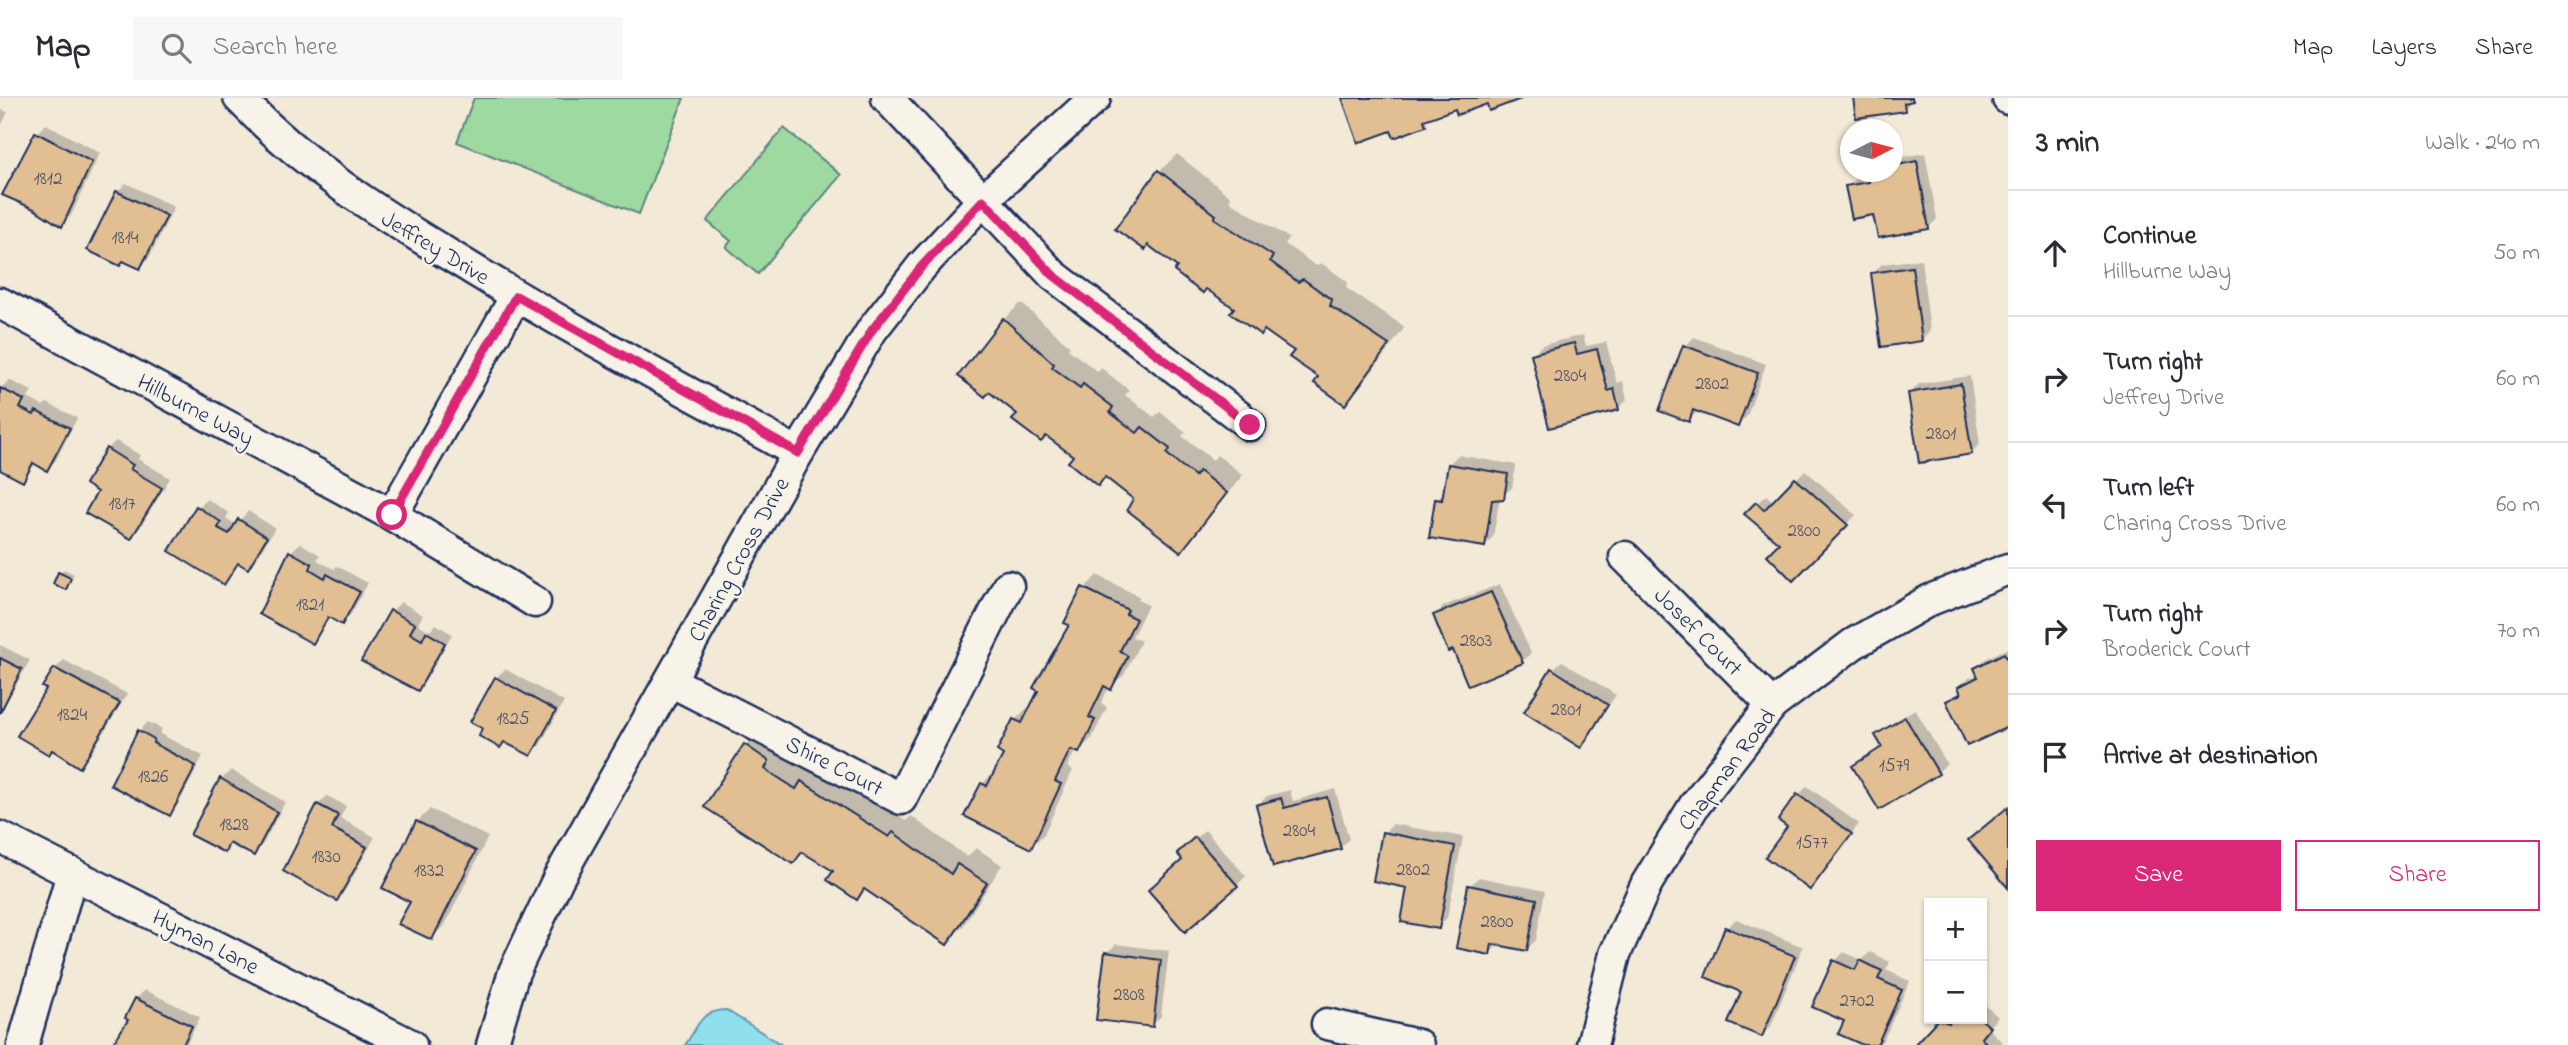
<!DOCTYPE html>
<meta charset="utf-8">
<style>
:root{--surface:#fff;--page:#f7f7f7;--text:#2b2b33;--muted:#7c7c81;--line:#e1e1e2;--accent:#db2777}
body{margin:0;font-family:"Indie Flower",sans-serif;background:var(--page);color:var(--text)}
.controls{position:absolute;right:21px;bottom:21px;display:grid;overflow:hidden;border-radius:0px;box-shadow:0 2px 5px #0004}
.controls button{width:63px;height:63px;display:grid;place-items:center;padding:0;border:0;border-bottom:2px solid var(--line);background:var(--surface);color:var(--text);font:35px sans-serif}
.compass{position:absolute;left:1840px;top:21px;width:63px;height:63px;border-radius:50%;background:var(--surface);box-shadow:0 2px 5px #0004;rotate:84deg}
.stop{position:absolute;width:21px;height:21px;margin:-16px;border:5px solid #db2777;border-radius:50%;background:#fff}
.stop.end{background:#db2777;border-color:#fff;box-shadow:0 2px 7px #0008}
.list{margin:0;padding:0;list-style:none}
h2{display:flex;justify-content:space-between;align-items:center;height:91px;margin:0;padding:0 28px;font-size:30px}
h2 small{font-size:23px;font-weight:400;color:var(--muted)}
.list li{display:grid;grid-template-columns:46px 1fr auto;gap:21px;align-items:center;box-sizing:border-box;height:126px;padding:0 28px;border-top:2px solid var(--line)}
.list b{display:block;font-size:26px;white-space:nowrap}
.list p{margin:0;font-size:23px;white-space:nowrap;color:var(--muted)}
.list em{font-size:23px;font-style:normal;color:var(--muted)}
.actions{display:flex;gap:14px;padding:21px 28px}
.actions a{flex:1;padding:16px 0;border:2px solid var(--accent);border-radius:0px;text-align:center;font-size:24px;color:var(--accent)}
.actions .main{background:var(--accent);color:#fff}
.icon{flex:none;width:38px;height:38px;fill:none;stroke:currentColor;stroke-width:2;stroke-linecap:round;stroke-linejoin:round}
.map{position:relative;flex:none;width:2008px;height:947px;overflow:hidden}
header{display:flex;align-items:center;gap:42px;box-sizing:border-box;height:98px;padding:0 35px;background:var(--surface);border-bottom:2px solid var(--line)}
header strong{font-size:33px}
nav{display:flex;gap:38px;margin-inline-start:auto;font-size:24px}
.search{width:490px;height:63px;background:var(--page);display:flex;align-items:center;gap:18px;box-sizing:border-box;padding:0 24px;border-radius:0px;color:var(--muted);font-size:26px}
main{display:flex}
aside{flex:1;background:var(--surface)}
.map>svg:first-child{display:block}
.green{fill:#9dd9a1;stroke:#5c8480;stroke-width:2}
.water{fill:#90dfed;stroke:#6199b4;stroke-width:2}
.shadow{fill:#0003}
.building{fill:#e1bf93;stroke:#1b2f5e;stroke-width:2}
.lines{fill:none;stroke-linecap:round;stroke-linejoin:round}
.street-casing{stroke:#1b2f5e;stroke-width:35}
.street{stroke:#f7f3e8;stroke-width:30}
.route{stroke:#db2777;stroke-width:9}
.labels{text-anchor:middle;stroke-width:5;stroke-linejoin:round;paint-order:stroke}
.number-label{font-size:19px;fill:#4c536b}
.street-label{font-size:23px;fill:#1b2f5e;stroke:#f7f3e8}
</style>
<header>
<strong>Map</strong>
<div class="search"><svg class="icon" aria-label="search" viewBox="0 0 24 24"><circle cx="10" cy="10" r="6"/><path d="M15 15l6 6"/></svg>Search here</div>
<nav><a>Map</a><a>Layers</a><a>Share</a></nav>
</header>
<main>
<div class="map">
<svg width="2008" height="947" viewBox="0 0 2008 947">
<rect width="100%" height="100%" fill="#f3e9d7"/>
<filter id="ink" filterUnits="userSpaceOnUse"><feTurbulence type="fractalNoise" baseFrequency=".0143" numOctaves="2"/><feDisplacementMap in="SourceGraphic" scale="14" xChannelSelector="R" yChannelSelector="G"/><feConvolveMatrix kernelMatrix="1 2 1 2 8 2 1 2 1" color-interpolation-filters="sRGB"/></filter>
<g filter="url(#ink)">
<!-- green -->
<g class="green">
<polygon points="474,0 684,0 639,116 457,44"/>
<polygon points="784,30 841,77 758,176 726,149 731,143 707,123"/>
</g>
<!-- water -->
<path class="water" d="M726,912L782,947H685C699,928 699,913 726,912Z"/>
<!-- shadow -->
<g class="shadow">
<polygon points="1855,0 1913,0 1904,12"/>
<polygon points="0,11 8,14 0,30"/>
<polygon points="46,26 100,55 71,118 62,126 37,35"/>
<polygon points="1925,55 1937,121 1928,130 1875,115 1847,89 1856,80 1869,77 1869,74 1892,74 1892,61"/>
<polygon points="1177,56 1231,99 1229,103 1289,140 1285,146 1316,168 1321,165 1348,184 1346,190 1405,229 1361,288 1345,305 1296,253 1149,146 1117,130 1160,73"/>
<polygon points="126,85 174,109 149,160 140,169 125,161 120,166 117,94"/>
<polygon points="1921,161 1930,233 1921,242 1873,175 1882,166"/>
<polygon points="1021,205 1070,248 1068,251 1073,255 1098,274 1101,270 1129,292 1125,297 1129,300 1154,319 1160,314 1186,334 1182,338 1213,362 1217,357 1243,377 1181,452 1135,400 1020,316 1004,221"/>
<polygon points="1583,237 1586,248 1606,244 1617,285 1623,283 1627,302 1618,311 1533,256 1542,247"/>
<polygon points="1694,239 1766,266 1747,318 1738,327 1699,312 1689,322 1685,248"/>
<polygon points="1970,278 1980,346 1971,355 1910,295 1919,286"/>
<polygon points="9,282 32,293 28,300 43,308 47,305 77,320 56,362 47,371 36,365 23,382 0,370 0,291"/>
<polygon points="116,343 140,357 138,361 170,380 140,430 131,439 100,393 107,351"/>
<polygon points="1458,357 1516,367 1512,390 1500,399 1493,439 1484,448 1436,402 1445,393 1449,366"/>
<polygon points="1805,372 1856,417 1793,480 1781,445 1746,416 1766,397 1774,404"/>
<polygon points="207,401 229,415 226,420 236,427 248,413 275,430 257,460 248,469 240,464 224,485 198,410"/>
<polygon points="300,445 320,457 317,462 334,471 337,468 368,485 351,516 342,524 331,518 312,544 291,454"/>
<polygon points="64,471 74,476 66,490 60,475"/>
<polygon points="1097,477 1140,499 1138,502 1148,507 1132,539 1141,543 1124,577 1109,589 1101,605 1107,609 1092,640 1079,653 1076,652 1067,669 1073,672 1044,736 1031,749 982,686 995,673 1005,656 1015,622 1028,609 1031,610 1084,491"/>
<polygon points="1500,486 1531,555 1522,564 1454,550 1435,517 1444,508"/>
<polygon points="401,504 423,517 418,526 430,533 436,526 452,536 426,582 417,591 363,563 392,513"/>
<polygon points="0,547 30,562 0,616"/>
<polygon points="2008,550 2008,627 1948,603 1962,592 1960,589 1969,580 1979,576 1976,570 1985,561"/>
<polygon points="64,562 127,596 89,659 80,668 48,591 55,571"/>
<polygon points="1562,563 1616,597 1580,648 1553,571"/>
<polygon points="505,571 564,604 540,647 531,656 496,580"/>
<polygon points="1915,611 1947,666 1938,674 1880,709 1854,668 1883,647 1877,638 1886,629"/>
<polygon points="148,624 162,631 160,636 203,658 178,707 170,716 139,633"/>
<polygon points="762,631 780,653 813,674 819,668 906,723 911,718 967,759 976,750 1002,767 963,828 947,845 866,790 857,799 836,772 805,753 794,765 745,647"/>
<polygon points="231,672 285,704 263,746 254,755 232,744 224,753 222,681"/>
<polygon points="1807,688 1859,726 1810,790 1790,728 1799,697"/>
<polygon points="1335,691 1349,741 1340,750 1258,707 1267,698 1290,692 1293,703"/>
<polygon points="327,698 346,708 340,720 375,739 346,791 337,800 318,707"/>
<polygon points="430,711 488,739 445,827 431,840 412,803 417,724"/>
<polygon points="1393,726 1463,739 1447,820 1438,829 1409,789 1384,735"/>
<polygon points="1205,732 1246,778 1237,787 1184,761 1188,747"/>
<polygon points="1479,779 1545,793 1536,842 1527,851 1499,846 1490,855 1470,788"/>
<polygon points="1736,821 1803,849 1771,928 1762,937 1743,893 1727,830"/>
<polygon points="1116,846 1169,853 1161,918 1152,927 1107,855"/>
<polygon points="1844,854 1862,862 1870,854 1890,864 1886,872 1910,883 1884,941 1878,947 1868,947 1846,922 1835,863"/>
<polygon points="145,892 200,919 186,947 114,947 129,923 136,901"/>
<polygon points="1982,904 1998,919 1988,930 2002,944 2000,947 1916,947 1941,921 1982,921"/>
</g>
<!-- building -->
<g class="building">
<polygon points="1342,0 1521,0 1521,1 1489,13 1487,6 1457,17 1455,11 1424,22 1426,28 1394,40 1391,33 1358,45"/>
<polygon points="1853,0 1912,0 1913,3 1904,5 1905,13 1856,20"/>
<polygon points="35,34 92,64 62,129 34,111 2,97"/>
<polygon points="1917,63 1929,131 1878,140 1873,117 1852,121 1845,88 1869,84 1867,74 1892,74 1892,68"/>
<polygon points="1158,72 1216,117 1214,120 1273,158 1270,163 1298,184 1303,181 1332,202 1330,208 1389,247 1345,307 1314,285 1318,279 1289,259 1294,253 1288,249 1264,232 1261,237 1230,215 1234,210 1206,191 1203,195 1189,185 1174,173 1177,169 1148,147 1145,152 1115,131"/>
<polygon points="116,93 167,118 140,171 123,163 120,168 87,152"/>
<polygon points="1912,169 1922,243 1881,249 1871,175"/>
<polygon points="1003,220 1054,266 1052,269 1080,290 1083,286 1113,309 1110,314 1112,316 1137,335 1142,329 1170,351 1167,356 1179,366 1195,378 1199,373 1227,395 1181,454 1127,412 1133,401 1105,379 1098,388 1068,364 1073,358 1046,338 1041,344 1012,322 1017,316 989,294 985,299 958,278"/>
<polygon points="1574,245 1577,256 1597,251 1608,293 1614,291 1619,312 1549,330 1531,256"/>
<polygon points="1683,247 1758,275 1738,329 1693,312 1689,324 1659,313"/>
<polygon points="1961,286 1972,356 1919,365 1908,295"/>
<polygon points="0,290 24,302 20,310 34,317 36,313 70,330 47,373 33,365 23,384 0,372"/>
<polygon points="106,350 133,367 130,371 162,390 131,441 85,415 97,394 85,386"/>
<polygon points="1448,366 1508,376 1504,401 1492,402 1485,449 1429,440 1435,401 1442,402"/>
<polygon points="1795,380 1848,427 1793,483 1767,457 1779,445 1744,416 1756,404 1764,412"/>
<polygon points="196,408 221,424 218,430 229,436 238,421 267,439 248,471 238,465 224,487 169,453"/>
<polygon points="289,453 312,466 310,471 325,480 327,476 360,494 342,527 328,519 313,546 259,516"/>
<polygon points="58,474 71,480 66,492 53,486"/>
<polygon points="1082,489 1128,512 1126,516 1136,521 1120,553 1128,558 1111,592 1104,588 1089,619 1095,622 1079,655 1071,652 1069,654 1055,683 1061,686 1031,751 964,718 981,685 987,688 1003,657 997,653 1013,621 1022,625 1038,593 1033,590 1069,527 1064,525"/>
<polygon points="1491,494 1523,565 1468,588 1453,552 1448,554 1433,517"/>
<polygon points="390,512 415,526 410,535 413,537 422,542 426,534 445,545 418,593 361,563"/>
<polygon points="2004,555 2008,563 2008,629 1967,648 1946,603 1961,596 1958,589 1978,579 1974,570"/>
<polygon points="0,560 22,571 0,615"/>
<polygon points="54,570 120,605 80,670 52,652 49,657 17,638 46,591 42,589"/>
<polygon points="1551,570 1608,607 1581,650 1524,614"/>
<polygon points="495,579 556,613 531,658 504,644 500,650 479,638 482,630 470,624"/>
<polygon points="1905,619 1939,676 1879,712 1852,668 1882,649 1875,637"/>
<polygon points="138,632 154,641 153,645 196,668 170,718 110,687"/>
<polygon points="744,646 769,663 765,671 796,691 801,683 889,739 893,734 951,776 957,766 987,785 947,847 864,791 857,802 827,782 833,773 802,754 793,766 704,709"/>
<polygon points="220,680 277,714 254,758 229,745 225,755 190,737"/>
<polygon points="1797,696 1852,736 1810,792 1765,759 1787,729 1778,722"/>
<polygon points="1327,699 1341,751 1273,769 1256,707 1281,700 1284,710"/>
<polygon points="317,706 338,717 332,730 367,749 337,803 283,773"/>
<polygon points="2008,709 2008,790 1968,742"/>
<polygon points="416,723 476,753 432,842 398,826 410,804 382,790"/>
<polygon points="1382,734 1455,748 1439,831 1401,824 1407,790 1373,783"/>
<polygon points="1195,739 1238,788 1185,834 1148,792 1182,762 1177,755"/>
<polygon points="1468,787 1537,801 1527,853 1492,846 1490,857 1456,850"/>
<polygon points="1725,829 1795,858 1762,939 1728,925 1741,894 1705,879"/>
<polygon points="1105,854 1161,862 1153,929 1096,922"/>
<polygon points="1833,862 1855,872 1860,862 1882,873 1878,881 1902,892 1877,947 1863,947 1838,936 1844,923 1812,909"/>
<polygon points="135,900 192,928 183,947 112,947 128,922 125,920"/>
<polygon points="1938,921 1949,925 1953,921 1981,921 1990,929 1981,940 1988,947 1914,947"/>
</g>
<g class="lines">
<!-- street casing -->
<g class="street-casing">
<g id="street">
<path d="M239,0C304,68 376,113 456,161C567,230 683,291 798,355"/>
<polyline points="887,0 1053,177 1250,327"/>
<polyline points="2008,0 2008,1"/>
<polyline points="0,205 392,417 535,504"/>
<polyline points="392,417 516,198"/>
<polyline points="1625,459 1772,607"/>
<polyline points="670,583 901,701 1008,488"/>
<polyline points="0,739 411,947"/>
<polyline points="1327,926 1418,947"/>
<polyline points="23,947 72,775"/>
<polyline points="492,947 514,874 558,781 798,355 872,232 922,168 983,102 1095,0"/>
<polyline points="1592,947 1615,856 1647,785 1694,708 1772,607 1853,546 1930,502 2008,471"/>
</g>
</g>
<!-- street -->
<use href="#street" class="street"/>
</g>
</g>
<g class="lines" filter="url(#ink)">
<!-- route -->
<polyline class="route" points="392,417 516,198 798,355 872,232 922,168 983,102 1053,177 1250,327"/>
</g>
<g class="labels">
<!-- number labels -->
<g class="number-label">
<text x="48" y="86">1812</text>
<text x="125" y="145">1814</text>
<text x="1570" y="283">2804</text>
<text x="1712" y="291">2802</text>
<text x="1941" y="341">2801</text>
<text x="122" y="411">1817</text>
<text x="1804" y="438">2800</text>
<text x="310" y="512">1821</text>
<text x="1476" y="548">2803</text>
<text x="1566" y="617">2801</text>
<text x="72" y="622">1824</text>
<text x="513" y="626">1825</text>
<text x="1894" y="673">1579</text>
<text x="153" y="684">1826</text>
<text x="234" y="732">1828</text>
<text x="1299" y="738">2804</text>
<text x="1812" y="750">1577</text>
<text x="326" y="764">1830</text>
<text x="1413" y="777">2802</text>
<text x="429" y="778">1832</text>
<text x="1497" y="829">2800</text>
<text x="1129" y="902">2808</text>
<text x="1857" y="908">2702</text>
</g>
<!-- street labels -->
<g class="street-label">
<text transform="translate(436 149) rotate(31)" y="8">Jeffrey Drive</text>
<text transform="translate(196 311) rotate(28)" y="8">Hillburne Way</text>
<text transform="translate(738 461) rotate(-61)" y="8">Charing Cross Drive</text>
<text transform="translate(1699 533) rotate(45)" y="8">Josef Court</text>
<text transform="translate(835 667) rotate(27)" y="8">Shire Court</text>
<text transform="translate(1726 671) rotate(-53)" y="8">Chapman Road</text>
<text transform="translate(206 843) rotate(27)" y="8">Hyman Lane</text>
</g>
</g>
</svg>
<div class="controls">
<button>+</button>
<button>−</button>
</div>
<svg class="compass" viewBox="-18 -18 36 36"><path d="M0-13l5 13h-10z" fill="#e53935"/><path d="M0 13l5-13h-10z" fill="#7c7c81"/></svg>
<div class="stop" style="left:392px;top:417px"></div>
<div class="stop end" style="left:1250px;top:327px"></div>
</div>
<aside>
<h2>3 min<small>Walk · 240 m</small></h2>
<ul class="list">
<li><svg class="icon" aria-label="ahead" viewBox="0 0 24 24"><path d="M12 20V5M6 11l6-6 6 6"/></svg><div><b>Continue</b><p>Hillburne Way</p></div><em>50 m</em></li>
<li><svg class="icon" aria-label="right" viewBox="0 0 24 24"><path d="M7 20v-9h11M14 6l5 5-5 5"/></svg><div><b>Turn right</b><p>Jeffrey Drive</p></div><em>60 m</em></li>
<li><svg class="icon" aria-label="left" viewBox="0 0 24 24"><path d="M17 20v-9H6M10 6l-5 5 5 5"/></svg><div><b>Turn left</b><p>Charing Cross Drive</p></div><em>60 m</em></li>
<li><svg class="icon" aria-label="right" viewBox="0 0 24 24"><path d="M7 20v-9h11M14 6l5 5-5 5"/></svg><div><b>Turn right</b><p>Broderick Court</p></div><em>70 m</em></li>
<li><svg class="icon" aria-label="arrive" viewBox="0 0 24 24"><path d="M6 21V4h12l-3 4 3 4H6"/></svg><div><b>Arrive at destination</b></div></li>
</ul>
<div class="actions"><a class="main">Save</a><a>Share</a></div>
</aside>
</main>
